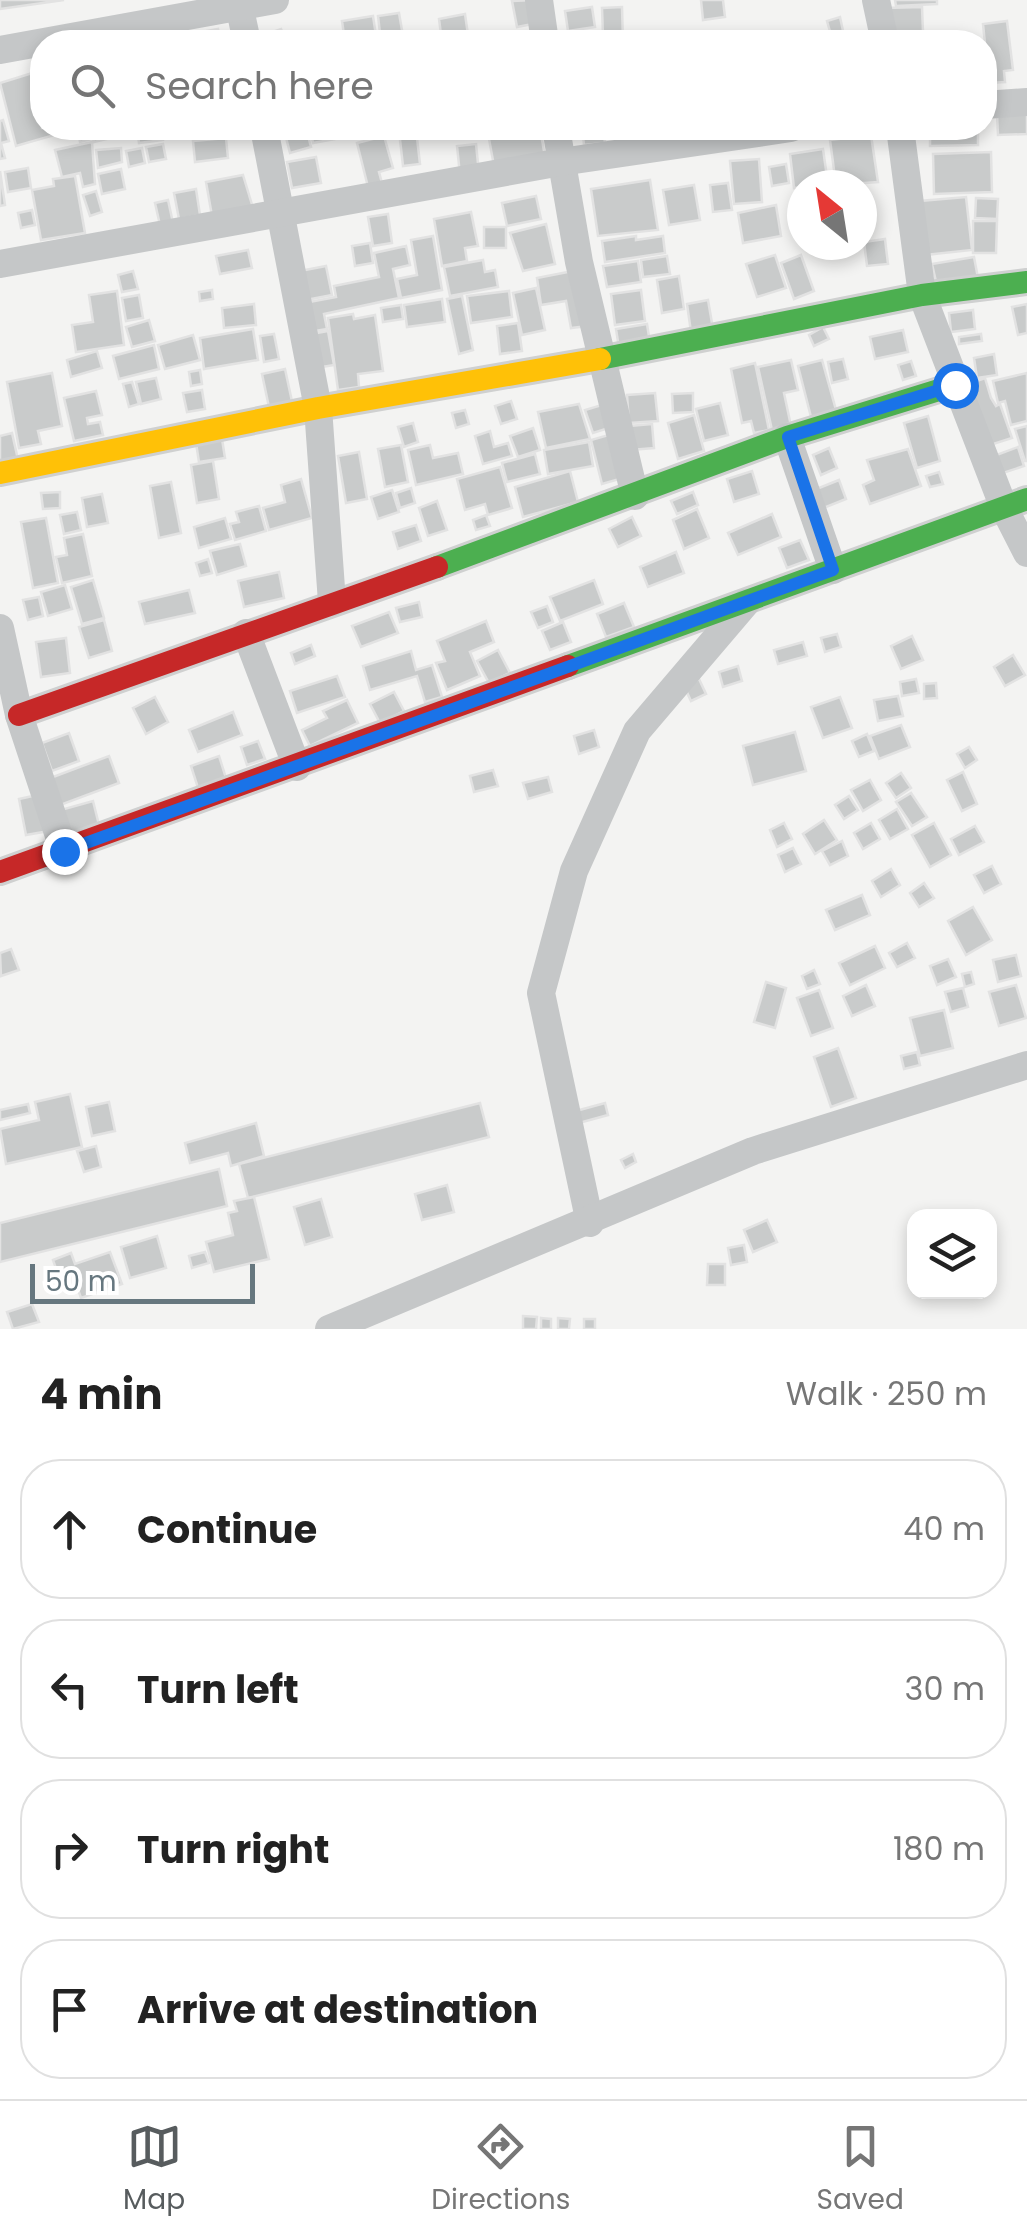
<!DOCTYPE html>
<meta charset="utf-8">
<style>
:root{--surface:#fff;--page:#f2f2f2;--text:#222;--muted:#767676;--line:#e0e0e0;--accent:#575c5e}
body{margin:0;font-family:Poppins,sans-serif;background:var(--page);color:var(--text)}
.controls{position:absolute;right:30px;bottom:30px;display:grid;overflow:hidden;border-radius:20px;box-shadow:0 5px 15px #0003}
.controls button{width:90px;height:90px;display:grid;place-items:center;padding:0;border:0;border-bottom:2px solid var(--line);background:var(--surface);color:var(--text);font:50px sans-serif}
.compass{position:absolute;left:787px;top:170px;width:90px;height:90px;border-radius:50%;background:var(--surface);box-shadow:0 5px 15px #0003;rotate:330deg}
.scale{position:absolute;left:30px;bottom:25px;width:225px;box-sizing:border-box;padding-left:10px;border:5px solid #66777f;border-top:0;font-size:28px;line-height:35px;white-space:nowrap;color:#66777f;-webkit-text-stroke:8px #fff;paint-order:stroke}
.stop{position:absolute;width:30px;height:30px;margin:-22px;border:8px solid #1a73e8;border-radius:50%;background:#fff}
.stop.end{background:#1a73e8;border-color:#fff;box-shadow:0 2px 10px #0008}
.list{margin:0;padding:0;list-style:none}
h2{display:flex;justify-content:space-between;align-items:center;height:130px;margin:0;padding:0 40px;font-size:42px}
h2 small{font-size:32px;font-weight:400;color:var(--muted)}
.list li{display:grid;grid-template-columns:65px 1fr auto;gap:30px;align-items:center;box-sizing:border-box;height:140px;margin:0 20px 20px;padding:0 20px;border:2px solid var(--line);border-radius:40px}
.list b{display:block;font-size:38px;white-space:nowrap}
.list em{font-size:32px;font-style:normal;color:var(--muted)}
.icon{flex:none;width:55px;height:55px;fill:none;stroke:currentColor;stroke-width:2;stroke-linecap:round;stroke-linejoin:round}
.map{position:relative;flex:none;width:1027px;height:1329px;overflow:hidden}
.search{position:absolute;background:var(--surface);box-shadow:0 5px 15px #0003;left:30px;right:30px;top:30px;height:110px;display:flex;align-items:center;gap:25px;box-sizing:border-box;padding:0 35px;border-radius:40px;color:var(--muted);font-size:38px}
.sheet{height:770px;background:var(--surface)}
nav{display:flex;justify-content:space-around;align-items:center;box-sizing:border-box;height:140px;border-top:2px solid var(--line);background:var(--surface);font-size:28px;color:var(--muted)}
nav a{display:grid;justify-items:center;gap:5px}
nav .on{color:var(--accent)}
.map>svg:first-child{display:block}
.building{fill:#c9cbcb;stroke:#e2e2e2;stroke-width:2.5}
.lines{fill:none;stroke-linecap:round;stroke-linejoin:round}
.fast-casing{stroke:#cfd0d0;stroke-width:28}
.slow-casing{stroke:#cfd0d0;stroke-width:28}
.jam-casing{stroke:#cfd0d0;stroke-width:28}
.street{stroke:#c5c7c8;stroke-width:28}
.fast{stroke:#4caf50;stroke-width:22}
.slow{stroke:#ffc107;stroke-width:22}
.jam{stroke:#c62828;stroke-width:22}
.route{stroke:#1a73e8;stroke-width:12}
</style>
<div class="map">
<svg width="1027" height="1329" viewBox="0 0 1027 1329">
<rect width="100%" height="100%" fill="#f3f3f2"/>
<!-- building -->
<g class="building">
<polygon points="0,0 64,0 0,9"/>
<polygon points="534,0 538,23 517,27 512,1"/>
<polygon points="701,0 723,0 725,17 703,20"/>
<polygon points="895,0 937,0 937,4 896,6"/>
<polygon points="592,7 595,27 568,31 565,11"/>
<polygon points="622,7 623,42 582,42 581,37 603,36 602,8"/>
<polygon points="922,7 923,32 885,34 885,8"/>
<polygon points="399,13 403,36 426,32 428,42 381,42 378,16"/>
<polygon points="465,14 469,42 442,42 439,19"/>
<polygon points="373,16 377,42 345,42 342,21"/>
<polygon points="840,17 843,31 831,35 827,21"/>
<polygon points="1007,21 1013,70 1004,71 1005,82 989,83 983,24"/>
<polygon points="218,29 220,42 186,42 185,35"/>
<polygon points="281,29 286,42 260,42 258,37"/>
<polygon points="793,34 795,42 778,42 777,37"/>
<polygon points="338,36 340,42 319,42 318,39"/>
<polygon points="42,70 42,128 63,128 65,132 16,146 0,83"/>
<polygon points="997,114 1027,114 1027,134 998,135"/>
<polygon points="3,120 9,141 1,143 5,158 0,159 0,121"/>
<polygon points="77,128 88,128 91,139 80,142"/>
<polygon points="91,128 112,128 115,137 94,142"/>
<polygon points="137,128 162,128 163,140 139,143"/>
<polygon points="306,128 311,147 290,153 284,130"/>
<polygon points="310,128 332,128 335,139 313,143"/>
<polygon points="459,128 480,128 482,133 461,137"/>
<polygon points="487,128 540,128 545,157 494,166"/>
<polygon points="582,128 603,128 605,143 584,145"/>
<polygon points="930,128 978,128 978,145 930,146"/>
<polygon points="416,129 420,164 403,166 399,131"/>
<polygon points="871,135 878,182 836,185 830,140"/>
<polygon points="384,136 393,168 379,172 383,187 369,191 357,143"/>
<polygon points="226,138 228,158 195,162 193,141"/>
<polygon points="92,142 95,184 83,187 80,173 62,177 55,150"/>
<polygon points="163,144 166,159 149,162 146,147"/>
<polygon points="476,144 479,173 460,175 457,146"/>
<polygon points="121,148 122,162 98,168 96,150"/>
<polygon points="142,148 145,163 129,167 126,151"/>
<polygon points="823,149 828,184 794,188 790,154"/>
<polygon points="991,152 992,192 934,194 933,154"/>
<polygon points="316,157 321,183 292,188 287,162"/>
<polygon points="759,159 762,202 734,204 730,161"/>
<polygon points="786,164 789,183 772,186 769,167"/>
<polygon points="28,168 31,188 8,192 5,172"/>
<polygon points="121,169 125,189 102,194 98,174"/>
<polygon points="0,171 5,205 0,206"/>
<polygon points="243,175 253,208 212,216 206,182"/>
<polygon points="75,176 85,233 41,240 32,190 54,186 53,179"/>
<polygon points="650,180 658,230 598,236 591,189"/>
<polygon points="728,183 732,210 713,212 710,185"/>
<polygon points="694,185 700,220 669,225 663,190"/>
<polygon points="196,189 200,215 179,219 174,193"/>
<polygon points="96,191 102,212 90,216 83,195"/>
<polygon points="536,196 541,219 507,226 502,203"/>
<polygon points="966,197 972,250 925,255 920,201"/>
<polygon points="976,198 998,199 997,219 975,218"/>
<polygon points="168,200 173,223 160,225 155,203"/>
<polygon points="776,205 781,236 743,243 738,213"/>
<polygon points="32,210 35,225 21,228 18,213"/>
<polygon points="471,212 478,246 465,248 467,261 442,266 434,219"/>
<polygon points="388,214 392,243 373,246 368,217"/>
<polygon points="973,221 997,221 996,253 973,253"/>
<polygon points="546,224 555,264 523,271 510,233"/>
<rect x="484" y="227" width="22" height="21"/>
<polygon points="433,236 442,290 401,298 397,279 417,275 411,240"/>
<polygon points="636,236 636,240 663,236 665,253 605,262 602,241"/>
<polygon points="885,239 888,264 867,266 864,242"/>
<polygon points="370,243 373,263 355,266 352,246"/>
<polygon points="406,246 410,265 393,269 399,298 324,314 327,329 309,332 304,303 336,297 334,286 379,277 374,253"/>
<polygon points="248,250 252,268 220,274 216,256"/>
<polygon points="775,255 786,288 757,297 746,264"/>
<polygon points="801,255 814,291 794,299 781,263"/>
<polygon points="667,256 670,274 643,277 641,260"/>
<polygon points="974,257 978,278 937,286 932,264"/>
<polygon points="483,260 485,272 495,270 498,287 450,296 444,267"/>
<polygon points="638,261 641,282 607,287 603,266"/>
<polygon points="326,266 332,295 306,300 300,271"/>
<polygon points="578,270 588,326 571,328 566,301 541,305 537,278"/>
<polygon points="133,271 138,289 122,292 118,275"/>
<polygon points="679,276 684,309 662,313 657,280"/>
<polygon points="536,288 545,330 522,335 513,293"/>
<polygon points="212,290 213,299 200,301 199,292"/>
<polygon points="641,290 645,321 615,325 611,294"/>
<polygon points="117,291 124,345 76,352 72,325 93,322 89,295"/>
<polygon points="509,291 512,317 471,323 467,296"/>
<polygon points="139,295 143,318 126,321 122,298"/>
<polygon points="462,296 473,350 459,354 447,299"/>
<polygon points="442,299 445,322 407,327 404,305"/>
<polygon points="708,300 713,329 691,332 687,304"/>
<polygon points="254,304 256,325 224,328 222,308"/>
<polygon points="1027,304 1027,333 1018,335 1012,307"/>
<polygon points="401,305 403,319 383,322 381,308"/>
<polygon points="973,310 975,329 951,332 949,313"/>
<polygon points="353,314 354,319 375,315 383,371 358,374 359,387 338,390 328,318"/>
<polygon points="149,320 155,341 132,347 126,327"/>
<polygon points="518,323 522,351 500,354 497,326"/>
<polygon points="647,324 650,343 619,348 616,329"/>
<polygon points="823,327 829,339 814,346 809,335"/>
<polygon points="253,329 258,360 204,369 200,338"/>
<polygon points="903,330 908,352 875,359 870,337"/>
<polygon points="328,331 334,365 316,368 311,334"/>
<polygon points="274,334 279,359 264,362 260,336"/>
<polygon points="981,334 982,341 959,344 959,337"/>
<polygon points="193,335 200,360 165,369 158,345"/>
<polygon points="154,345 159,369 119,379 113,356"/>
<polygon points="97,351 102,368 71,377 67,360"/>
<polygon points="994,354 997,375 977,378 974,358"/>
<polygon points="843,359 848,379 832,383 828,362"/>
<polygon points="791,360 798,390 784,393 791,426 772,430 758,367"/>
<polygon points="822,360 836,410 811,417 798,366"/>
<polygon points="911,361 916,376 903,380 898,365"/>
<polygon points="755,363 769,430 754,433 751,421 742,423 731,369"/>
<polygon points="285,369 293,406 270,412 262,374"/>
<polygon points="200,370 202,384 191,386 189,372"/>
<polygon points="52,373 62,426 38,431 41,444 19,448 7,382"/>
<polygon points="1027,373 1027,421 1011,425 1005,401 998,403 993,381"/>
<polygon points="156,378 161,399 141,404 136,382"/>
<polygon points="985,378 991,398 996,406 1000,404 1012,438 987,446 966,385"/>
<polygon points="132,382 139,404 129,407 123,384"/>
<polygon points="202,390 205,409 187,412 183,393"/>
<polygon points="96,391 102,415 87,418 88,424 100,422 103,435 74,441 64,398"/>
<polygon points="655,393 658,421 629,423 627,395"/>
<polygon points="693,393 693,412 673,413 672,394"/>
<polygon points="511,401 517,419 501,424 495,406"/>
<polygon points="720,403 728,435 704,441 696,409"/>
<polygon points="579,404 590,439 546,448 538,412"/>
<polygon points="605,404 612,427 593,433 585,410"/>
<polygon points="465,410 469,424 456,428 452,413"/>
<polygon points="694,415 704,451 678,459 668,423"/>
<polygon points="928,416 940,461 917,468 904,423"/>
<polygon points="413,423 418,442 404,447 398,427"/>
<polygon points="652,424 654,448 631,450 629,426"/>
<polygon points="1027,426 1027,461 1025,461 1015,429"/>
<polygon points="533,428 540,450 518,457 510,436"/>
<polygon points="490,431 494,447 508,443 512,456 483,464 475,436"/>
<polygon points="12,433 19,464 0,469 0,436"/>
<polygon points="612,434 623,478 602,484 591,440"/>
<polygon points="222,439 225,458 199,462 196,443"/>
<polygon points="589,442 593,466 548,474 544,450"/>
<polygon points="401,445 408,482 385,487 378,449"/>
<polygon points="430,445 433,458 458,453 463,474 416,485 408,450"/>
<polygon points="1018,447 1024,466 997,475 991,457"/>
<polygon points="829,448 837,468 821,475 813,455"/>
<polygon points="908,449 921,486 870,504 863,485 874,480 867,460"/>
<polygon points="359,452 367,499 346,503 338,456"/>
<polygon points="535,454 540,474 507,482 502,463"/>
<polygon points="213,461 219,499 197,503 191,465"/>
<polygon points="500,467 512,508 488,515 485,504 465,510 457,479"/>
<polygon points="570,471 578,502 523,517 515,487"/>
<polygon points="752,471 759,494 734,502 727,479"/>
<polygon points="939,472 943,484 930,487 926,476"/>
<polygon points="301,479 312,518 269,530 263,508 285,502 281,485"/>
<polygon points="839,480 846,499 821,509 814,490"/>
<polygon points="171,482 181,533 159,538 150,486"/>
<polygon points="411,488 415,503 400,508 396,493"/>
<polygon points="392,490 399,512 378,519 371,497"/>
<polygon points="60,492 60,508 43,509 41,493"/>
<polygon points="693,492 698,505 677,514 671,501"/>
<polygon points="102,494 108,523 87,527 82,498"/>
<polygon points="437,501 447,530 428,536 419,508"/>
<polygon points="259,506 266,531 235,540 230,524 239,522 236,512"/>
<polygon points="697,509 709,538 684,549 673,520"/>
<polygon points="77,512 81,530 64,534 60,515"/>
<polygon points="772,514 781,537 738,555 728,533"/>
<polygon points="486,515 490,526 476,530 473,520"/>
<polygon points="632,517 641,536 618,547 609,529"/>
<polygon points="46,518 58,583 33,588 21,522"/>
<polygon points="225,518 231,539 199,548 194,527"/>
<polygon points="416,525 421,541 398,549 393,532"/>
<polygon points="83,534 92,576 62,583 56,557 67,555 64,538"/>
<polygon points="800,540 809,560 787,568 779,548"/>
<polygon points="240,544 246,566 217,575 210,551"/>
<polygon points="676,552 684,573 648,587 640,567"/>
<polygon points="208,559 212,573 200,576 196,563"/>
<polygon points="279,572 284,598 244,607 238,581"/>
<polygon points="93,580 104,618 82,624 71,587"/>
<polygon points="594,580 603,604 560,621 550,597"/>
<polygon points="65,585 72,609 48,616 41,592"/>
<polygon points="189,590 195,613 145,624 139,602"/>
<polygon points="39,597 43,616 28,620 23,600"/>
<polygon points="419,602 422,617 400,622 396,608"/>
<polygon points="624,603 634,627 606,637 597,614"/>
<polygon points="547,606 553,622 538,628 531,612"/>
<polygon points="389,612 398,633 361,647 352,626"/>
<polygon points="104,620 112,651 89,658 79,627"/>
<polygon points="486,621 494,642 470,652 480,676 447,690 436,663 445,661 437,641"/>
<polygon points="563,622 571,642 550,650 542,631"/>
<polygon points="837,634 841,647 825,652 821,638"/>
<polygon points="912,636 923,660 901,669 891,646"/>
<polygon points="66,638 70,673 41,677 36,642"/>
<polygon points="803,642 807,656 778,664 774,650"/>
<polygon points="311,645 315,656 295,664 291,653"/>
<polygon points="498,650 510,673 489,683 477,661"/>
<polygon points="411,651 416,670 432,665 442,697 425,702 417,676 370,690 363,666"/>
<polygon points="1013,655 1025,675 1005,686 994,667"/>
<polygon points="738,666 742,681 723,687 719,672"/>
<polygon points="337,676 345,697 297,713 290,691"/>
<polygon points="699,679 706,694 691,701 684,686"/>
<polygon points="916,679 919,693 902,696 900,682"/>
<polygon points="936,683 937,698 924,699 924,684"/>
<polygon points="394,692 404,711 380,723 370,704"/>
<polygon points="898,696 903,716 878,721 874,700"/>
<polygon points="155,697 168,722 146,734 133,708"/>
<polygon points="840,697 852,728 823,738 811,707"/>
<polygon points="347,700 358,723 310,746 302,730 327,718 323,711"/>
<polygon points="233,712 242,735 198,752 189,730"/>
<polygon points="901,725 910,747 879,759 870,736"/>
<polygon points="594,730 599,747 579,754 574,736"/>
<polygon points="795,732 806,771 753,785 743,746"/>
<polygon points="69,733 79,761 52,771 42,743"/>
<polygon points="867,734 874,751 859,757 852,741"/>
<polygon points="258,741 265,759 247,765 241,747"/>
<polygon points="969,747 977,760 965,768 957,754"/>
<polygon points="109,756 119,783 55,807 45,780"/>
<polygon points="219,756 226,778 198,788 191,766"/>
<polygon points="493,770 498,786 474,792 470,776"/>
<polygon points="963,772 977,804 962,811 947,780"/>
<polygon points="901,773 911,788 896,798 886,783"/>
<polygon points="548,777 552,792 528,799 523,783"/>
<polygon points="870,780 881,800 863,811 851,790"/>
<polygon points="911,793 927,817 912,826 896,802"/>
<polygon points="42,794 49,831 26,835 19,799"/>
<polygon points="849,796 858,810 844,819 835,805"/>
<polygon points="93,801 99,825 64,835 57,811"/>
<polygon points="897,809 908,829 890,839 879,820"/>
<polygon points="824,820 837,840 815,854 803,834"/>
<polygon points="784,823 792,839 777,847 770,830"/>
<polygon points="871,823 880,839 863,849 854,833"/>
<polygon points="934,823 951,855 930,867 912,835"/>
<polygon points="975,826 984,842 959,855 951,839"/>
<polygon points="842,841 848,856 830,865 822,851"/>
<polygon points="793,848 801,864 785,872 778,855"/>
<polygon points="992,866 1001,884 984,893 974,875"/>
<polygon points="891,869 900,885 881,897 872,881"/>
<polygon points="924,883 934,898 919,907 910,893"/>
<polygon points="862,895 870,915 835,930 826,910"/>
<polygon points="973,907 992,940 966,955 948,921"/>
<polygon points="907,943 915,958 897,967 889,953"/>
<polygon points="875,946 885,968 850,985 839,963"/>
<polygon points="11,949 19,970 1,976 0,953"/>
<polygon points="1016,955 1021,976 998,982 993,960"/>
<polygon points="948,959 956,977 937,985 930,966"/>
<polygon points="814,970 820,984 807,989 802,976"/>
<polygon points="971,972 974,984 965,987 962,974"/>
<polygon points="766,982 786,988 775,1028 754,1022"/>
<polygon points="866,985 875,1006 852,1016 843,996"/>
<polygon points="1016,985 1026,1018 999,1026 989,992"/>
<polygon points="963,988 968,1007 951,1012 945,992"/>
<polygon points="819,990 833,1028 811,1036 797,998"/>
<polygon points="944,1010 953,1048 920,1056 910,1018"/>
<polygon points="838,1048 856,1098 831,1107 814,1057"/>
<polygon points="917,1052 920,1065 904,1069 901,1056"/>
<polygon points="70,1094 82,1147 6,1164 0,1129 39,1120 35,1102"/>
<polygon points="109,1102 115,1131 92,1136 86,1107"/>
<polygon points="480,1103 489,1137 248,1198 239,1164"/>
<polygon points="605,1103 608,1115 579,1123 576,1111"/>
<polygon points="28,1104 30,1113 0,1120 0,1110"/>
<polygon points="256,1123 264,1156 231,1166 228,1153 190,1163 185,1143"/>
<polygon points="96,1146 101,1167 84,1172 77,1151"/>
<polygon points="633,1154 636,1162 625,1168 621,1160"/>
<polygon points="219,1169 227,1206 0,1262 0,1223"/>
<polygon points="447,1185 454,1212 422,1220 415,1194"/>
<polygon points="254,1197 269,1259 214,1272 206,1242 233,1235 228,1213 237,1211 234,1201"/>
<polygon points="321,1199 332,1237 305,1245 294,1207"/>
<polygon points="767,1220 777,1242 753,1252 744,1230"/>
<polygon points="157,1236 166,1268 130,1278 121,1247"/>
<polygon points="744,1245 747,1262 731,1265 728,1248"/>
<polygon points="110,1252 122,1284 81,1298 73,1275 60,1280 53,1260 71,1253 75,1264"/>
<polygon points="205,1252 209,1263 192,1268 189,1256"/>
<polygon points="708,1264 725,1264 725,1285 707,1285"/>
<polygon points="32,1304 39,1322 13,1329 7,1312"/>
<polygon points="523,1316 537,1317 536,1329 523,1329"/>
<polygon points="541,1318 551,1319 551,1329 541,1329"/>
<polygon points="558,1318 570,1319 569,1329 558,1329"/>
<rect x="584" y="1319" width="11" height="10"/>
</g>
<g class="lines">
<!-- fast casing -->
<g class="fast-casing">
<g id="fast">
<polyline points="600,359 922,295 1027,282"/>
<polyline points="437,567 787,437 955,385"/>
<polyline points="568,666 1027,499"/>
</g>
</g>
<!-- slow casing -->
<g class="slow-casing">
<polyline id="slow" points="0,473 318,408 600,359"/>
</g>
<!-- jam casing -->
<g class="jam-casing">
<g id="jam">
<polyline points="19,715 437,567"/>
<polyline points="0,872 568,666"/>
</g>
</g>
<!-- street -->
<g class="street">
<polyline points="238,0 247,42"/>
<polyline points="539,0 545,42"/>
<polyline points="876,0 885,42"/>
<polyline points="0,50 275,0"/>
<polyline points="984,105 1027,102"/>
<polyline points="264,128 318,408 332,602"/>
<polyline points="556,128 579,262 635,496"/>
<polyline points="900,128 922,295 1004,508 1027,553"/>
<polyline points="0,264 561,162 791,128"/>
<polyline points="787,437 833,570"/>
<polyline points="0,628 19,715 64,851"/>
<polyline points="246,633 297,767"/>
<polyline points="590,1223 541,993 574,871 637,731 746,603"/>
<polyline points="329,1329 753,1151 1027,1065"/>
</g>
<!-- fast -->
<use href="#fast" class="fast"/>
<!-- slow -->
<use href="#slow" class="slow"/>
<!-- jam -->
<use href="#jam" class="jam"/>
</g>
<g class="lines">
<!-- route -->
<polyline class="route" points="64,851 833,570 788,437 955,385"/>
</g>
</svg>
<div class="controls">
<button><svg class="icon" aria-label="layers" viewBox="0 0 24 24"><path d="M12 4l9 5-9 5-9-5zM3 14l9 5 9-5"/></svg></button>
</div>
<svg class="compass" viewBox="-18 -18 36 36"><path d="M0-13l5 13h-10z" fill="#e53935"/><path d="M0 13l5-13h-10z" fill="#767676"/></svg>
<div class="scale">50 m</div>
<div class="stop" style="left:955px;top:385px"></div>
<div class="stop end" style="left:64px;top:851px"></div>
<div class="search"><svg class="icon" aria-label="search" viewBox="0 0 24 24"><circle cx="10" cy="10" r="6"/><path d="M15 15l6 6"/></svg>Search here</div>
</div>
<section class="sheet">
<h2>4 min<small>Walk · 250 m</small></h2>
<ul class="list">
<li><svg class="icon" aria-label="ahead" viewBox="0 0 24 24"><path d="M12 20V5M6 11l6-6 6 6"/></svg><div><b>Continue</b></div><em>40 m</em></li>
<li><svg class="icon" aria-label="left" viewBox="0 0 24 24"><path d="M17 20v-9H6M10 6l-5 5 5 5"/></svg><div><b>Turn left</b></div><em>30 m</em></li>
<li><svg class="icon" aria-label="right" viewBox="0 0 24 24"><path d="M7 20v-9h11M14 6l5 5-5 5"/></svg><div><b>Turn right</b></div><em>180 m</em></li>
<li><svg class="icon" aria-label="arrive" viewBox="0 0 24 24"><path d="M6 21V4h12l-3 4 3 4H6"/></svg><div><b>Arrive at destination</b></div></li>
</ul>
</section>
<nav>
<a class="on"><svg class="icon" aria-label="map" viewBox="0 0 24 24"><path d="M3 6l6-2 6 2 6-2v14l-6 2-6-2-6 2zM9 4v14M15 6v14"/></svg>Map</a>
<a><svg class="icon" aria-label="directions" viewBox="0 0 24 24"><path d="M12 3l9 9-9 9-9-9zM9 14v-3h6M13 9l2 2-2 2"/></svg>Directions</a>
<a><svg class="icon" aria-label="saved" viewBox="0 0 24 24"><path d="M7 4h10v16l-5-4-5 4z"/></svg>Saved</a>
</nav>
